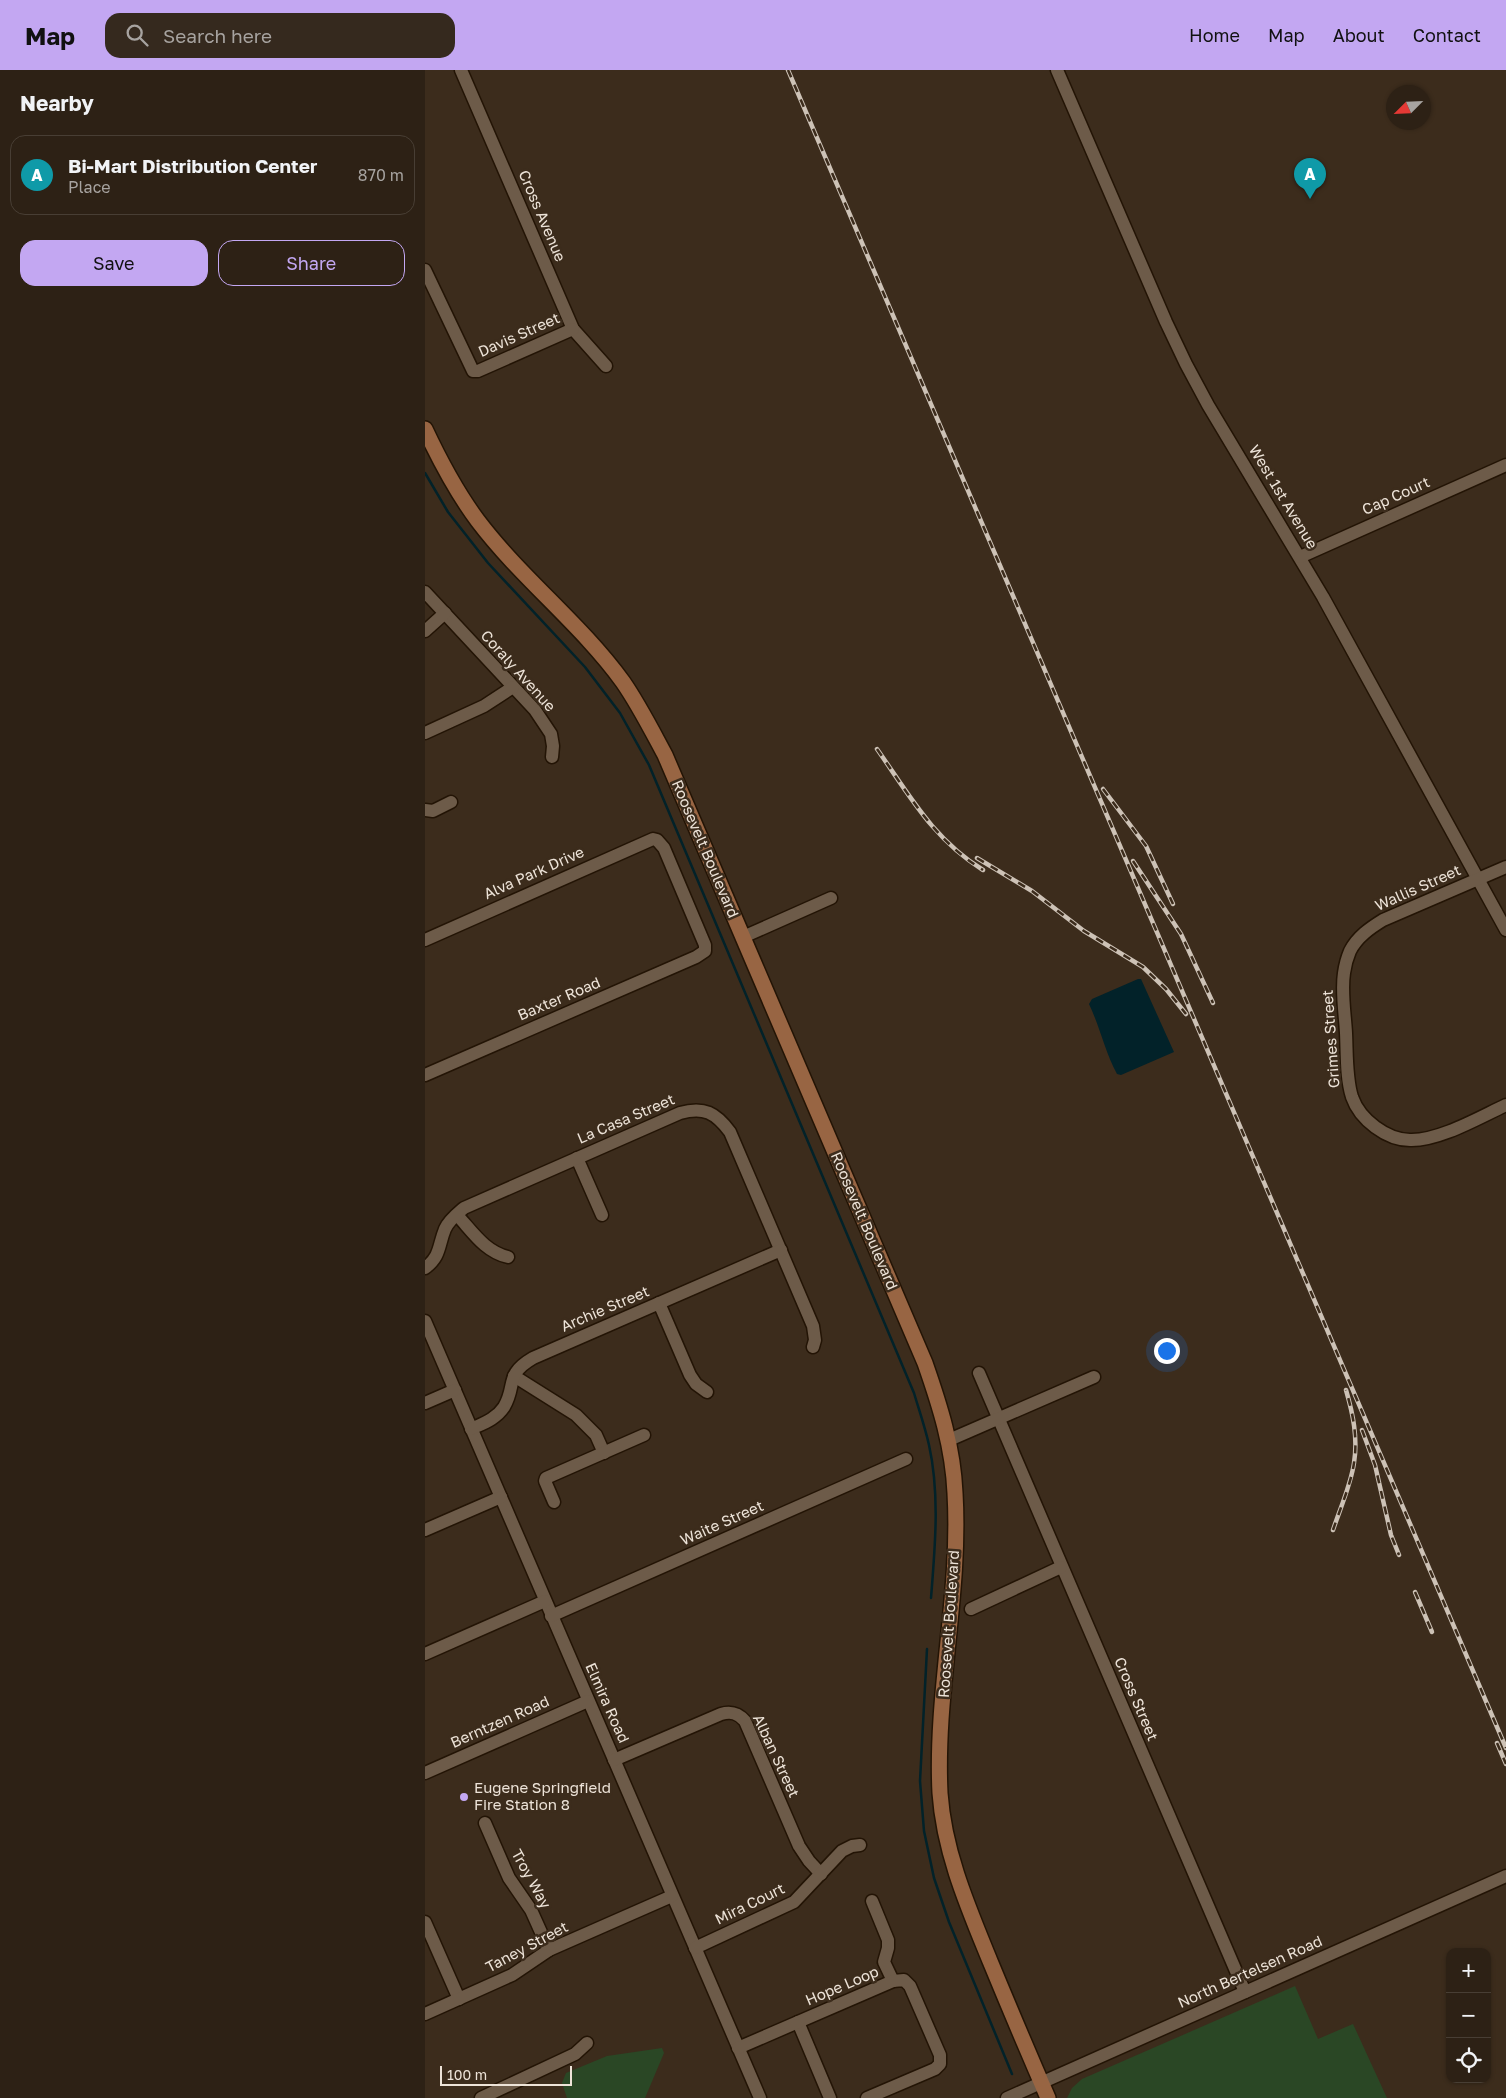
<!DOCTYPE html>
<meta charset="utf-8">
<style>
:root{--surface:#2d2115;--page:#35291e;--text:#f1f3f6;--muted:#a7a3a0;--line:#483e34;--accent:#c3a7f2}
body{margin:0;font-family:"Golos Text",sans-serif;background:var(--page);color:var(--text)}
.controls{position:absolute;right:15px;bottom:15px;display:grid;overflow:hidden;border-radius:10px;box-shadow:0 1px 4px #0004}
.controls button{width:45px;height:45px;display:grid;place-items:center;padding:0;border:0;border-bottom:1px solid var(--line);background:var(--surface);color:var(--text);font:25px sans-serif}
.compass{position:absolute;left:961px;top:15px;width:45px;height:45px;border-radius:50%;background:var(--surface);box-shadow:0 1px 4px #0004;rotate:246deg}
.scale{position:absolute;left:15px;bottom:12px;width:132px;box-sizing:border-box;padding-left:5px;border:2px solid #ede3d8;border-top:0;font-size:14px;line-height:18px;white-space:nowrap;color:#ede3d8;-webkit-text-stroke:4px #3c2c1c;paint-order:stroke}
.you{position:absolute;left:741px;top:1280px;width:18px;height:18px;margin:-12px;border:4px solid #fff;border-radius:50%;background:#1a73e8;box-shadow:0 0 0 8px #1a73e833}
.badge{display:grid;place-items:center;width:32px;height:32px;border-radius:50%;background:var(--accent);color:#fff;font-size:16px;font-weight:700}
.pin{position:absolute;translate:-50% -41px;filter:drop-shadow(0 1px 2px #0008)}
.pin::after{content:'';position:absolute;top:26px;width:18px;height:15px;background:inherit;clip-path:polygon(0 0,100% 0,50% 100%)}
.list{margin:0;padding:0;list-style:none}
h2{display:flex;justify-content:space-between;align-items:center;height:65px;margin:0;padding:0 20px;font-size:21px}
h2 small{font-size:16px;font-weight:400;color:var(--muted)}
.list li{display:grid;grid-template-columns:32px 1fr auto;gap:15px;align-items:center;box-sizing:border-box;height:80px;margin:0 10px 10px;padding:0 10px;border:1px solid var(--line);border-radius:15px}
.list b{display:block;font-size:19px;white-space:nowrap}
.list p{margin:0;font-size:16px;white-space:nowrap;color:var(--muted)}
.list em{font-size:16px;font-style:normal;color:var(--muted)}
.actions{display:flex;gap:10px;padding:15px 20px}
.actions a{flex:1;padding:11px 0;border:1px solid var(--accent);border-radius:15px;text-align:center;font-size:18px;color:var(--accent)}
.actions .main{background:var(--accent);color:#111}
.icon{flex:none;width:28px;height:28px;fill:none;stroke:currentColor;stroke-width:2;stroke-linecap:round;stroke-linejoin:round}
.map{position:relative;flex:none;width:1081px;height:2028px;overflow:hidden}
header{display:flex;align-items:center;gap:30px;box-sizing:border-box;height:70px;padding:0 25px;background:var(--accent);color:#111}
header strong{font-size:24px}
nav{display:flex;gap:28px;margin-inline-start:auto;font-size:18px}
.search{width:350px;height:45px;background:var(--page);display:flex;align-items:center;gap:12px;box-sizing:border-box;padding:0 18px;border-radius:15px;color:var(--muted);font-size:19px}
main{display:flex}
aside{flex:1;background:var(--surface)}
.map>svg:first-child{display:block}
.green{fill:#2a4725}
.water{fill:#022229}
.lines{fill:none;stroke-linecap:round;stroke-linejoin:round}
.stream{stroke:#022229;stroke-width:2.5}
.minor-casing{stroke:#231405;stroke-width:15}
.major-casing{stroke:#231405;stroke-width:18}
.minor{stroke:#6d5b49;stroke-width:12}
.major{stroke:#986543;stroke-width:15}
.rail-casing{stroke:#cdc2b6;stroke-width:4.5}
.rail{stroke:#3c2c1c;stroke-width:2.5;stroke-dasharray:8;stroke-linecap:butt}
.poi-dot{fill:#c3a7f2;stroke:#3c2c1c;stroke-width:2}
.labels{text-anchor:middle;stroke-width:5;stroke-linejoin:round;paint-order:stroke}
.street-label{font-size:15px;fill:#ede3d8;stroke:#3c2c1c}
.poi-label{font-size:15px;fill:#ede3d8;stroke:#3c2c1c;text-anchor:start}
</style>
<header>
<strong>Map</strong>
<div class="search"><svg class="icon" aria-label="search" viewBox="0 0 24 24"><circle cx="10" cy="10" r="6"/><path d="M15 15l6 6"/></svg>Search here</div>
<nav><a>Home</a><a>Map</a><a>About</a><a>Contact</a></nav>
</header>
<main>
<aside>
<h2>Nearby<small></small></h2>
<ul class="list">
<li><span class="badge" style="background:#0f9aa8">A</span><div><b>Bi-Mart Distribution Center</b><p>Place</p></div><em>870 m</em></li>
</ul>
<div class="actions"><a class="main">Save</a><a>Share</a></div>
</aside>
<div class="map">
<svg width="1081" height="2028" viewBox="0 0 1081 2028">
<rect width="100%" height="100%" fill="#3c2c1c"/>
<!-- green -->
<g class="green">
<polygon points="870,1916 893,1969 928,1954 962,2028 642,2028 647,2018 657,2009"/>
<polygon points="237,1978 239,1983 220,2028 142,2028 137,2013 141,2003 182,1986"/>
</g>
<!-- water -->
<path class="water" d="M713,909H716L749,982L696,1005L692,1004C680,982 675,957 664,934L667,929Z"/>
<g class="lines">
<!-- stream -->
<g class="stream">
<path d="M0,403L23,442L63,493L160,597L195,643L224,695L489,1323C494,1340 500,1357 504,1375C515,1424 510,1478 506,1528"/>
<polyline points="502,1579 495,1711 499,1761 509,1808 524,1852 587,2004"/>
</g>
<!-- minor casing -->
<g class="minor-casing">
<g id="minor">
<polyline points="36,0 148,259 181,296"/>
<polyline points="632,0 741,252 761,294 783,335 898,527 1081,860"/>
<polyline points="0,200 48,301 53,301 148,259"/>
<polyline points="875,487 1081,395"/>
<polyline points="0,522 110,640 126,664 128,676 127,687"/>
<polyline points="0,561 20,543"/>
<polyline points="0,663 59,636 88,617"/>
<polyline points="0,740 8,741 26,732"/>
<path d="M1081,797L958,850C945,858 932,867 925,881C922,888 920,896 919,903C916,922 920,944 921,963C922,984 921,1008 927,1027C935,1050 962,1070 985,1070C1014,1071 1055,1047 1081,1035"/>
<polyline points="318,867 406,828"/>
<polyline points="0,870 228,769 232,770 239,778 280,875 280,881 271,887 0,1005"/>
<polyline points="152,1088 177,1145"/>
<path d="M32,1145C47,1161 60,1182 83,1187"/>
<path d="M0,1198C16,1186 13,1176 20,1159C24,1150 32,1144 39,1138L255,1043C279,1036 291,1043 305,1062L388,1256L390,1270L388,1277"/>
<polyline points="234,1233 265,1305 271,1314 282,1322"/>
<polyline points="0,1251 335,2028"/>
<polyline points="554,1303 820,1922"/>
<polyline points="89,1306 151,1345 171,1365 179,1383"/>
<polyline points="0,1333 30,1320"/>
<path d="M46,1359C59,1353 71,1349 79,1337C92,1315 79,1305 108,1288L356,1180"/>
<polyline points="524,1370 669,1307"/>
<polyline points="129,1432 120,1411 121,1408 219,1365"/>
<polyline points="0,1460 76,1427"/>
<polyline points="546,1539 636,1497"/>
<polyline points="126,1546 481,1389"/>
<polyline points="0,1584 120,1531"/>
<path d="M189,1690L296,1644C306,1641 313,1643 320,1651L374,1776L384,1791L396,1804"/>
<polyline points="0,1703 163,1631"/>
<polyline points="60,1753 84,1808 106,1840 124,1880"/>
<polyline points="447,1831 463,1870 463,1878 459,1892 468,1911"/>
<polyline points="0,1852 34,1929"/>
<polyline points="270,1878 369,1832 417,1781 427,1776 435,1775"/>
<polyline points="0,1944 87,1905 124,1880 247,1826"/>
<polyline points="373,1952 405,2028"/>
<polyline points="313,1978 468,1911 479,1910 485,1916 515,1985 515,1994 510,1999 442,2028"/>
<polyline points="56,2028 150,1984 162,1973"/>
<polyline points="582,2028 1081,1806"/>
</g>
</g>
<!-- major casing -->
<g class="major-casing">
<path id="major" d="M0,359C15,391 32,423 53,451C97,509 156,554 198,612C214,635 227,661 240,685L500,1293C515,1336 528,1377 530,1423C536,1523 510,1623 515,1723C519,1782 543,1837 565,1891C584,1937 603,1982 623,2028"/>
</g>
<!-- minor -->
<use href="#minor" class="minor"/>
<!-- major -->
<use href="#major" class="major"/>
<!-- rail casing -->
<g class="rail-casing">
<g id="rail">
<polyline points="363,0 1081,1678"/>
<path d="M452,679C485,726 508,769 558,800"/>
<polyline points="678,719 721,776 748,834"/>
<polyline points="552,788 607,821 659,861 718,897 741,919 761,944"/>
<polyline points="708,791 756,864 788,933"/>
<polyline points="937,1360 950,1395 966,1465 974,1485"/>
<path d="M908,1460C915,1439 926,1414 929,1393C933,1368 928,1344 921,1320"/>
<polyline points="990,1522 1007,1562"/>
<polyline points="1072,1673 1081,1694"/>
</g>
</g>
<!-- rail -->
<use href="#rail" class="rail"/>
</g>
<!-- markers -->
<circle class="poi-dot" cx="39" cy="1727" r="5"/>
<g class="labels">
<!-- street labels -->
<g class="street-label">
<text transform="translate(117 146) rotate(67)" y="5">Cross Avenue</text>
<text transform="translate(94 265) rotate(-24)" y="5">Davis Street</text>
<text transform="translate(971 426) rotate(-24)" y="5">Cap Court</text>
<text transform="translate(858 427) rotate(59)" y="5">West 1st Avenue</text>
<text transform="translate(93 601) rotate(48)" y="5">Coraly Avenue</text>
<text transform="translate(280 779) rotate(67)" y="5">Roosevelt Boulevard</text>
<text transform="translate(109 803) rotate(-24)" y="5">Alva Park Drive</text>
<text transform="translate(993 818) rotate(-24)" y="5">Wallis Street</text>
<text transform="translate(134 929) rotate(-23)" y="5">Baxter Road</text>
<text transform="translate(906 969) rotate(-94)" y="5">Grimes Street</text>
<text transform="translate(201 1049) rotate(-23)" y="5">La Casa Street</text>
<text transform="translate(439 1151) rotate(67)" y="5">Roosevelt Boulevard</text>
<text transform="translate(180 1239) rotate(-23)" y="5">Archie Street</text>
<text transform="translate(297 1453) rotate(-24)" y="5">Waite Street</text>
<text transform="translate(524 1554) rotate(-86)" y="5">Roosevelt Boulevard</text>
<text transform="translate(711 1629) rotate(67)" y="5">Cross Street</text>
<text transform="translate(182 1633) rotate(66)" y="5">Elmira Road</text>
<text transform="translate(75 1652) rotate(-24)" y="5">Berntzen Road</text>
<text transform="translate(351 1686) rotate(65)" y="5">Alban Street</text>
<text transform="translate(106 1809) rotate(61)" y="5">Troy Way</text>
<text transform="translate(325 1834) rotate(-26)" y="5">Mira Court</text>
<text transform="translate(102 1877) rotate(-28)" y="5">Taney Street</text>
<text transform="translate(825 1902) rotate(-24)" y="5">North Bertelsen Road</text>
<text transform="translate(417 1916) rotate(-23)" y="5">Hope Loop</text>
</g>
<!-- poi labels -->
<g class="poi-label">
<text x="49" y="1723">Eugene Springfield<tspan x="49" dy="17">Fire Station 8</tspan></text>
</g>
</g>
</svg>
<div class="controls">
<button>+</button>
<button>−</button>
<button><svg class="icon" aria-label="locate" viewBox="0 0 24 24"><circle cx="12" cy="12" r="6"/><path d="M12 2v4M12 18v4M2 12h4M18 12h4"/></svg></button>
</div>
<svg class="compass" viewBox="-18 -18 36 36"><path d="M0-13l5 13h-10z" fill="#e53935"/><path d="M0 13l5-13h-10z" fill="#a7a3a0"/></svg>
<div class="scale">100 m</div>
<div class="you"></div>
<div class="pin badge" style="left:885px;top:129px;background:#0f9aa8">A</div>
</div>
</main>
